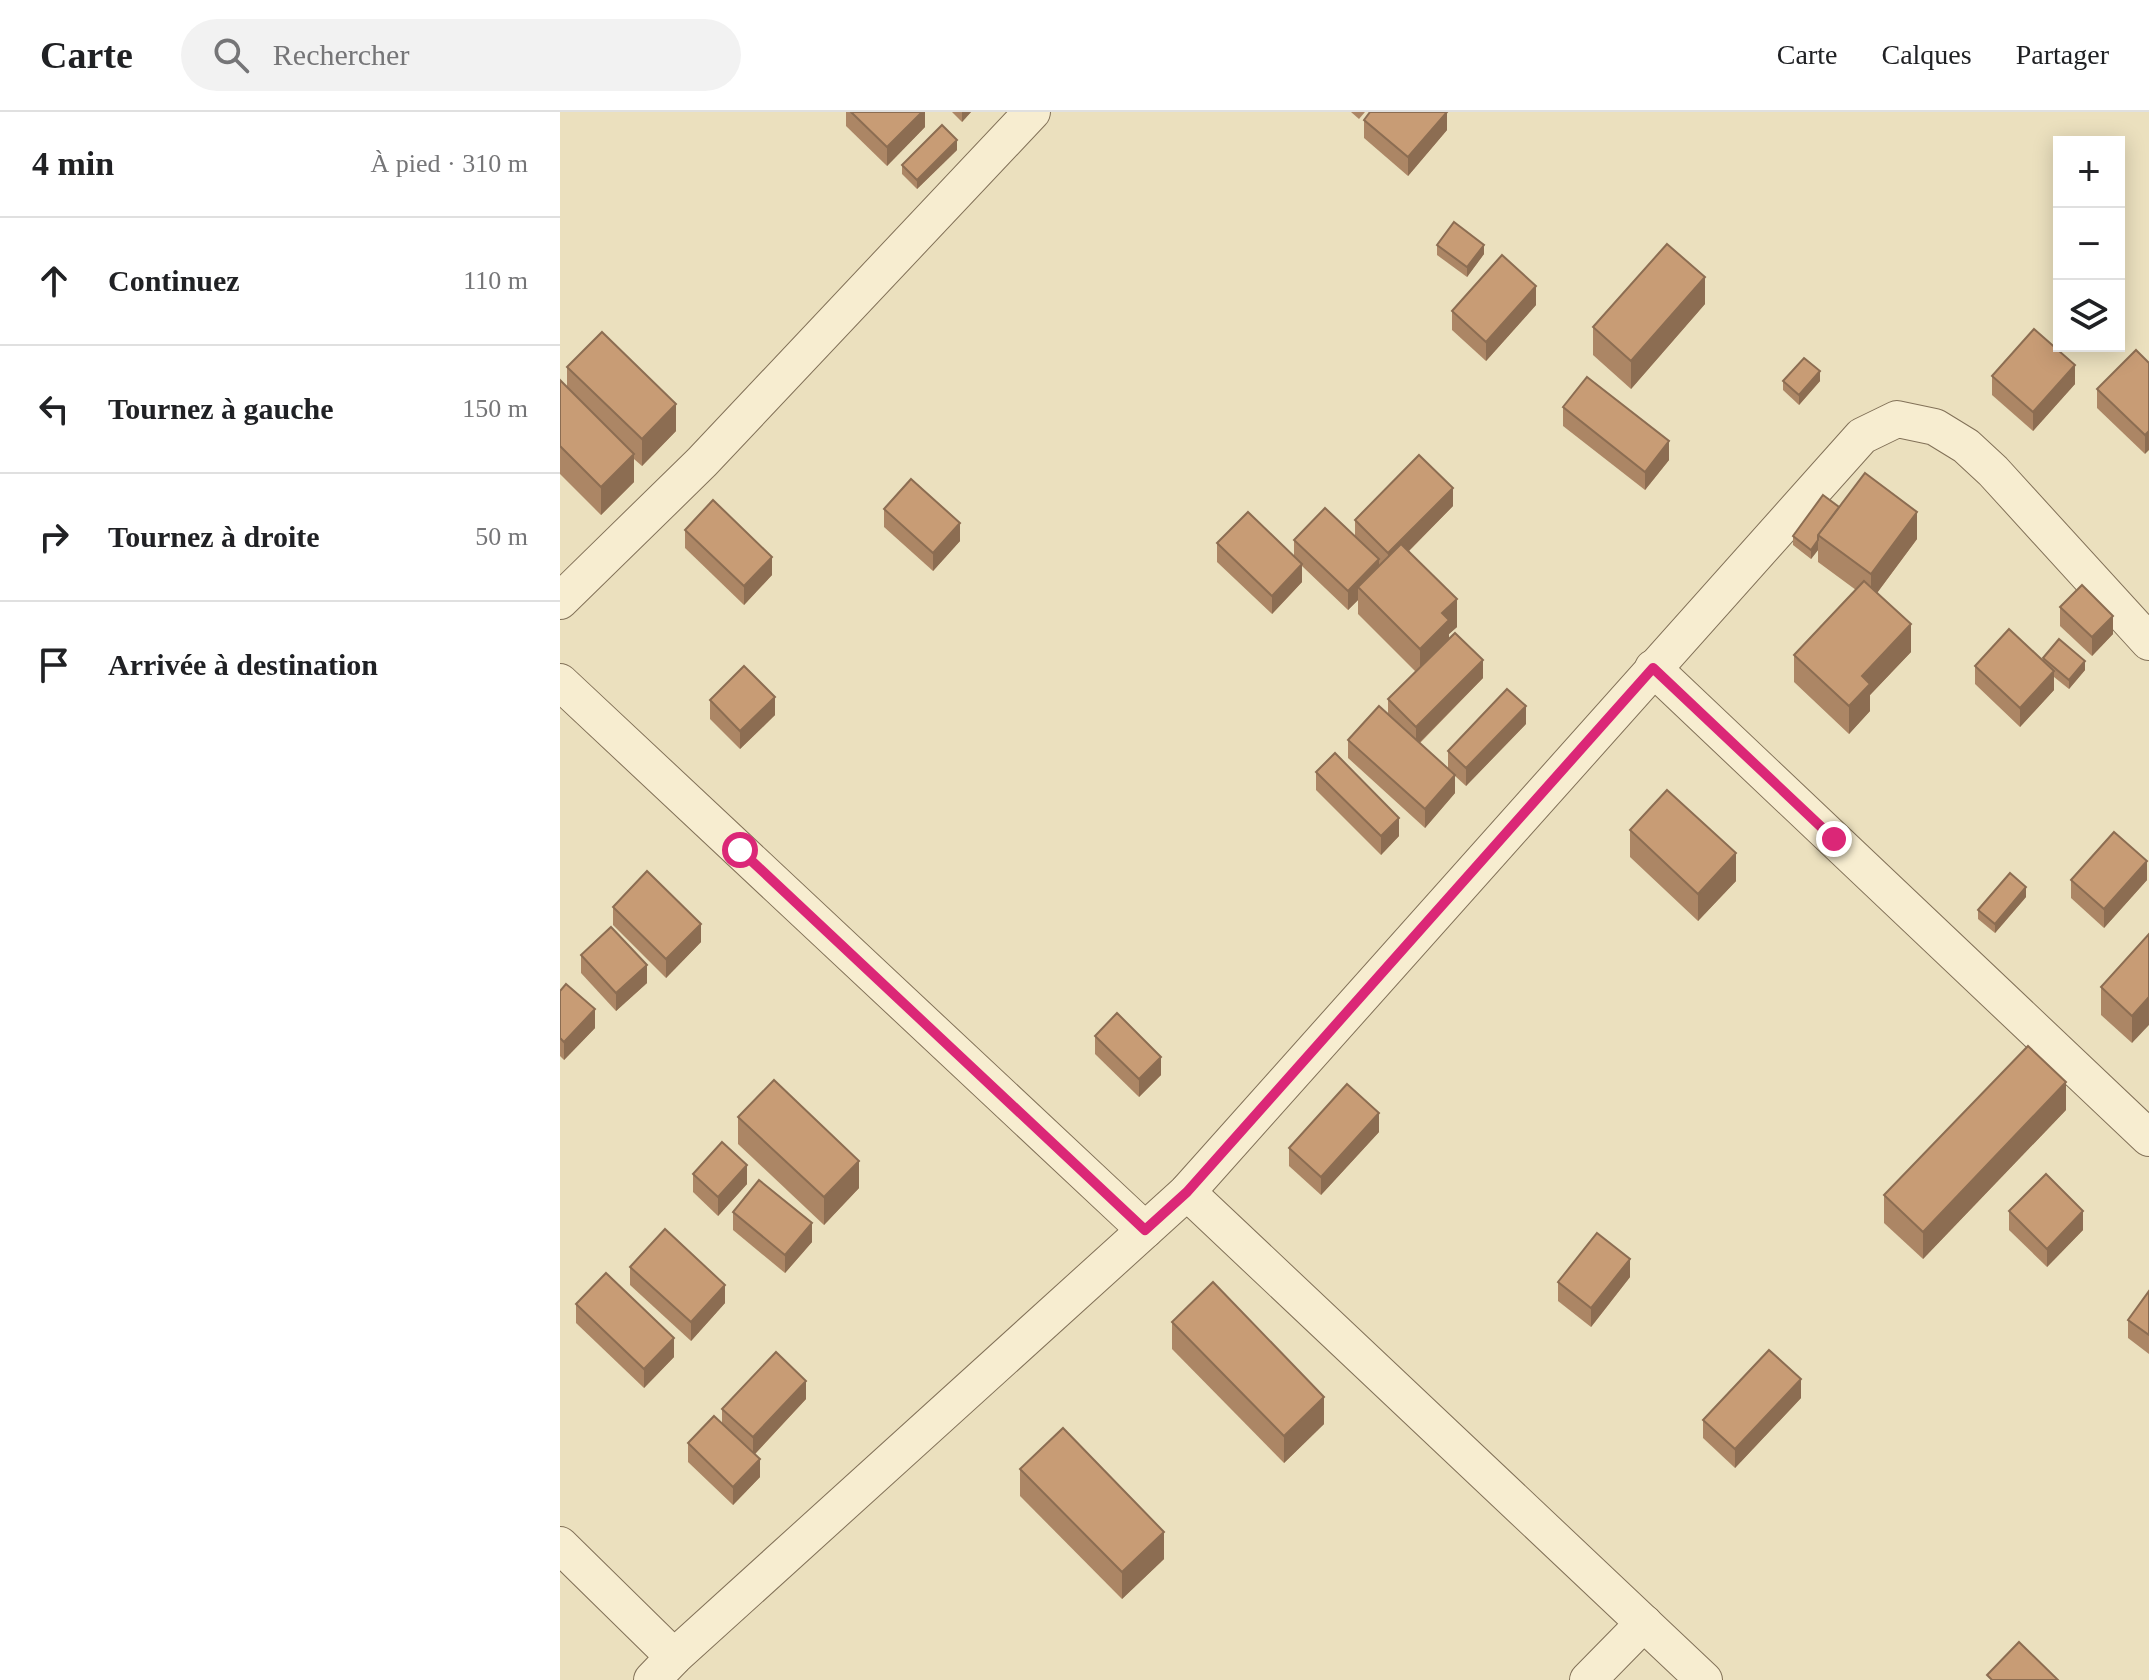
<!DOCTYPE html>
<html lang="fr">
<meta charset="utf-8">
<style>
:root{--surface:#fff;--page:#f2f2f2;--text:#202124;--muted:#757577;--line:#e0e0e0}
body{margin:0;font-family:"Times New Roman",serif;background:var(--page);color:var(--text)}
.controls{position:absolute;right:24px;top:24px;display:grid;overflow:hidden;border-radius:0px;box-shadow:0 4px 20px #0003}
.controls button{width:72px;height:72px;display:grid;place-items:center;padding:0;border:0;border-bottom:2px solid var(--line);background:var(--surface);color:var(--text);font:40px sans-serif}
.stop{position:absolute;width:24px;height:24px;margin:-18px;border:6px solid #db2777;border-radius:50%;background:#fff}
.stop.end{background:#db2777;border-color:#fff;box-shadow:0 2px 8px #0008}
.list{margin:0;padding:0;list-style:none}
h2{display:flex;justify-content:space-between;align-items:center;height:104px;margin:0;padding:0 32px;font-size:34px}
h2 small{font-size:26px;font-weight:400;color:var(--muted)}
.list li{display:grid;grid-template-columns:52px 1fr auto;gap:24px;align-items:center;box-sizing:border-box;height:128px;padding:0 32px;border-top:2px solid var(--line)}
.list b{display:block;font-size:30px;white-space:nowrap}
.list em{font-size:26px;font-style:normal;color:var(--muted)}
.icon{flex:none;width:44px;height:44px;fill:none;stroke:currentColor;stroke-width:2;stroke-linecap:round;stroke-linejoin:round}
.map{position:relative;flex:none;width:1589px;height:1568px;overflow:hidden}
header{display:flex;align-items:center;gap:48px;box-sizing:border-box;height:112px;padding:0 40px;background:var(--surface);border-bottom:2px solid var(--line)}
header strong{font-size:38px}
nav{display:flex;gap:44px;margin-inline-start:auto;font-size:28px}
.search{width:560px;height:72px;background:var(--page);display:flex;align-items:center;gap:20px;box-sizing:border-box;padding:0 28px;border-radius:44px;color:var(--muted);font-size:30px}
main{display:flex}
aside{flex:1;background:var(--surface)}
.map>svg:first-child{display:block}
.lines{fill:none;stroke-linecap:round;stroke-linejoin:round}
.minor-casing{stroke:#827158;stroke-width:38}
.minor{stroke:#f7edd0;stroke-width:36}
.wall{fill:#ac8665}
.shaded-wall{fill:#8c6d52}
.building{fill:#c89c75;stroke:#8c6d52;stroke-width:2}
.route{stroke:#db2777;stroke-width:10}
</style>
<header>
<strong>Carte</strong>
<div class="search"><svg class="icon" aria-label="search" viewBox="0 0 24 24"><circle cx="10" cy="10" r="6"/><path d="M15 15l6 6"/></svg>Rechercher</div>
<nav><a>Carte</a><a>Calques</a><a>Partager</a></nav>
</header>
<main>
<aside>
<h2>4 min<small>À pied · 310 m</small></h2>
<ul class="list">
<li><svg class="icon" aria-label="ahead" viewBox="0 0 24 24"><path d="M12 20V5M6 11l6-6 6 6"/></svg><div><b>Continuez</b></div><em>110 m</em></li>
<li><svg class="icon" aria-label="left" viewBox="0 0 24 24"><path d="M17 20v-9H6M10 6l-5 5 5 5"/></svg><div><b>Tournez à gauche</b></div><em>150 m</em></li>
<li><svg class="icon" aria-label="right" viewBox="0 0 24 24"><path d="M7 20v-9h11M14 6l5 5-5 5"/></svg><div><b>Tournez à droite</b></div><em>50 m</em></li>
<li><svg class="icon" aria-label="arrive" viewBox="0 0 24 24"><path d="M6 21V4h12l-3 4 3 4H6"/></svg><div><b>Arrivée à destination</b></div></li>
</ul>
</aside>
<div class="map">
<svg width="1589" height="1568" viewBox="0 0 1589 1568">
<rect width="100%" height="100%" fill="#ebe0be"/>
<g class="lines">
<!-- minor casing -->
<g class="minor-casing">
<g id="minor">
<polyline points="0,489 142,350 472,0"/>
<polyline points="1093,556 1589,1026"/>
<polyline points="0,570 585,1118"/>
<polyline points="627,1080 1144,1568"/>
<polyline points="0,1433 114,1545"/>
<polyline points="92,1568 114,1545 627,1080 1302,324 1337,307 1375,315 1406,334 1433,359 1589,530"/>
<polyline points="1028,1568 1084,1511"/>
</g>
</g>
<!-- minor -->
<use href="#minor" class="minor"/>
</g>
<!-- wall -->
<g class="wall">
<polygon points="286,0 365,0 365,15 327,54 286,14"/>
<polygon points="392,0 411,0 402,10"/>
<polygon points="791,0 805,0 799,7"/>
<polygon points="804,8 887,18 848,64 804,26"/>
<polygon points="397,38 357,77 342,62 342,53"/>
<polygon points="877,133 924,142 907,165 877,143"/>
<polygon points="1145,192 1071,277 1033,243 1033,215"/>
<polygon points="976,193 926,249 892,218 892,199"/>
<polygon points="1589,251 1585,342 1537,296 1537,277"/>
<polygon points="7,255 116,319 82,354 74,347 74,370 41,403 0,362 0,268 7,275"/>
<polygon points="1432,264 1515,272 1473,319 1432,283"/>
<polygon points="1223,269 1260,269 1239,293 1223,278"/>
<polygon points="1003,295 1109,348 1085,378 1003,314"/>
<polygon points="893,394 849,439 897,515 889,522 889,526 923,566 860,631 888,656 888,639 966,612 906,674 895,664 895,681 865,716 788,646 788,628 828,602 828,587 856,560 798,502 798,488 788,498 742,454 742,470 712,502 657,450 657,431 734,444 734,428 795,424 795,408"/>
<polygon points="1279,395 1357,427 1317,481 1351,540 1310,583 1310,599 1289,622 1234,570 1234,543 1296,478 1258,450 1258,438 1251,447 1233,433 1233,424"/>
<polygon points="324,397 400,429 373,459 324,415"/>
<polygon points="125,418 212,463 184,493 125,436"/>
<polygon points="1500,495 1553,522 1532,544 1500,514"/>
<polygon points="1483,546 1525,558 1509,577 1494,565 1494,578 1460,615 1415,572 1415,554 1483,549"/>
<polygon points="150,588 215,603 180,637 150,607"/>
<polygon points="756,660 839,724 821,743 756,678"/>
<polygon points="1070,718 1176,769 1138,809 1070,745"/>
<polygon points="1511,768 1587,768 1544,816 1511,786"/>
<polygon points="1466,785 1435,821 1418,807 1418,798"/>
<polygon points="53,795 141,830 106,866 53,813"/>
<polygon points="1589,822 1572,931 1541,903 1541,875"/>
<polygon points="21,843 87,871 56,899 21,861"/>
<polygon points="0,879 35,916 4,948 0,944"/>
<polygon points="535,924 601,963 579,985 535,942"/>
<polygon points="1506,998 1363,1147 1324,1111 1324,1083"/>
<polygon points="178,1005 299,1076 264,1113 178,1032"/>
<polygon points="819,1020 761,1083 729,1054 729,1036"/>
<polygon points="133,1062 187,1072 158,1104 133,1080"/>
<polygon points="1449,1099 1523,1118 1487,1155 1449,1118"/>
<polygon points="173,1100 252,1130 225,1161 173,1118"/>
<polygon points="70,1155 165,1191 131,1229 70,1173"/>
<polygon points="1070,1165 1031,1215 998,1189 998,1170"/>
<polygon points="1589,1179 1589,1242 1568,1226 1568,1208"/>
<polygon points="16,1192 114,1245 84,1276 16,1211"/>
<polygon points="612,1210 764,1312 724,1351 612,1237"/>
<polygon points="1241,1286 1175,1356 1143,1326 1143,1308"/>
<polygon points="246,1287 195,1342 200,1365 173,1393 128,1350 128,1331 162,1311 162,1297"/>
<polygon points="460,1357 604,1447 562,1487 460,1384"/>
</g>
<!-- shaded-wall -->
<g class="shaded-wall">
<polygon points="362,0 365,0 365,15 327,54 327,35"/>
<polygon points="402,0 411,0 402,10"/>
<polygon points="887,0 887,18 848,64 848,45"/>
<polygon points="397,28 397,38 357,77 357,68"/>
<polygon points="924,133 924,142 907,165 907,155"/>
<polygon points="1145,165 1145,192 1071,277 1071,249"/>
<polygon points="976,174 976,193 926,249 926,230"/>
<polygon points="1515,253 1515,272 1473,319 1473,300"/>
<polygon points="1260,259 1260,269 1239,293 1239,283"/>
<polygon points="116,292 116,319 82,354 82,327"/>
<polygon points="1589,319 1589,338 1585,342 1585,323"/>
<polygon points="1109,329 1109,348 1085,378 1085,360"/>
<polygon points="74,342 74,370 41,403 41,375"/>
<polygon points="893,376 893,394 828,460 828,441"/>
<polygon points="1357,400 1357,427 1311,489 1311,462"/>
<polygon points="400,411 400,429 373,459 373,441"/>
<polygon points="1258,428 1258,438 1251,447 1251,438"/>
<polygon points="212,445 212,463 184,493 184,474"/>
<polygon points="819,447 819,465 798,475 798,488 788,498 788,479"/>
<polygon points="742,452 742,470 712,502 712,484"/>
<polygon points="897,487 897,515 889,522 889,535 860,564 860,537 882,501"/>
<polygon points="1553,504 1553,522 1532,544 1532,525"/>
<polygon points="1351,512 1351,540 1310,583 1310,599 1289,622 1289,594 1302,564"/>
<polygon points="923,548 923,566 856,634 856,615"/>
<polygon points="1525,549 1525,558 1509,577 1509,568"/>
<polygon points="1494,559 1494,578 1460,615 1460,596"/>
<polygon points="215,585 215,603 180,637 180,619"/>
<polygon points="966,594 966,612 906,674 906,656"/>
<polygon points="895,663 895,681 865,716 865,697"/>
<polygon points="839,706 839,724 821,743 821,724"/>
<polygon points="1176,741 1176,769 1138,809 1138,782"/>
<polygon points="1587,749 1587,768 1544,816 1544,797"/>
<polygon points="1466,775 1466,785 1435,821 1435,812"/>
<polygon points="141,812 141,830 106,866 106,847"/>
<polygon points="87,853 87,871 56,899 56,881"/>
<polygon points="1589,885 1589,913 1572,931 1572,904"/>
<polygon points="35,897 35,916 4,948 4,930"/>
<polygon points="601,945 601,963 579,985 579,967"/>
<polygon points="1506,970 1506,998 1363,1147 1363,1120"/>
<polygon points="819,1001 819,1020 761,1083 761,1065"/>
<polygon points="299,1049 299,1076 264,1113 264,1085"/>
<polygon points="187,1053 187,1072 158,1104 158,1085"/>
<polygon points="1523,1099 1523,1118 1487,1155 1487,1137"/>
<polygon points="252,1111 252,1130 225,1161 225,1143"/>
<polygon points="1070,1147 1070,1165 1031,1215 1031,1196"/>
<polygon points="165,1173 165,1191 131,1229 131,1210"/>
<polygon points="114,1226 114,1245 84,1276 84,1257"/>
<polygon points="1241,1267 1241,1286 1175,1356 1175,1337"/>
<polygon points="246,1269 246,1287 193,1344 193,1325"/>
<polygon points="764,1285 764,1312 724,1351 724,1324"/>
<polygon points="200,1347 200,1365 173,1393 173,1375"/>
<polygon points="604,1420 604,1447 562,1487 562,1460"/>
</g>
<!-- building -->
<g class="building">
<polygon points="291,0 362,0 327,35"/>
<polygon points="810,0 887,0 848,45 804,8"/>
<polygon points="382,13 397,28 357,68 342,53"/>
<polygon points="894,110 924,133 907,155 877,133"/>
<polygon points="1107,132 1145,165 1071,249 1033,215"/>
<polygon points="942,143 976,174 926,230 892,199"/>
<polygon points="1474,217 1515,253 1473,300 1432,264"/>
<polygon points="42,220 116,292 82,327 7,255"/>
<polygon points="1576,238 1589,251 1589,319 1585,323 1537,277"/>
<polygon points="1244,246 1260,259 1239,283 1223,269"/>
<polygon points="1027,265 1109,329 1085,360 1003,295"/>
<polygon points="0,268 74,342 41,375 0,334"/>
<polygon points="859,343 893,376 828,441 795,408"/>
<polygon points="1305,361 1357,400 1311,462 1258,423"/>
<polygon points="351,367 400,411 373,441 324,397"/>
<polygon points="1263,383 1279,395 1258,423 1258,428 1251,438 1233,424"/>
<polygon points="153,388 212,445 184,474 125,418"/>
<polygon points="765,396 819,447 788,479 734,428"/>
<polygon points="688,400 742,452 712,484 657,431"/>
<polygon points="841,432 897,487 882,501 889,508 860,537 798,475"/>
<polygon points="1304,469 1351,512 1302,564 1310,572 1289,594 1234,543"/>
<polygon points="1522,473 1553,504 1532,525 1500,495"/>
<polygon points="1449,517 1494,559 1460,596 1415,554"/>
<polygon points="895,521 923,548 856,615 828,587"/>
<polygon points="1499,527 1525,549 1509,568 1483,546"/>
<polygon points="184,554 215,585 180,619 150,588"/>
<polygon points="947,577 966,594 906,656 888,639"/>
<polygon points="819,594 895,663 865,697 788,628"/>
<polygon points="775,641 839,706 821,724 756,660"/>
<polygon points="1107,678 1176,741 1138,782 1070,718"/>
<polygon points="1554,720 1587,749 1544,797 1511,768"/>
<polygon points="87,759 141,812 106,847 53,795"/>
<polygon points="1450,761 1466,775 1435,812 1418,798"/>
<polygon points="51,815 87,853 56,881 21,843"/>
<polygon points="1589,822 1589,885 1572,904 1541,875"/>
<polygon points="6,872 35,897 4,930 0,926 0,879"/>
<polygon points="557,901 601,945 579,967 535,924"/>
<polygon points="1468,934 1506,970 1363,1120 1324,1083"/>
<polygon points="214,968 299,1049 264,1085 178,1005"/>
<polygon points="787,972 819,1001 761,1065 729,1036"/>
<polygon points="162,1030 187,1053 158,1085 133,1062"/>
<polygon points="1486,1062 1523,1099 1487,1137 1449,1099"/>
<polygon points="199,1068 252,1111 225,1143 173,1100"/>
<polygon points="105,1117 165,1173 131,1210 70,1155"/>
<polygon points="1037,1121 1070,1147 1031,1196 998,1170"/>
<polygon points="46,1161 114,1226 84,1257 16,1192"/>
<polygon points="653,1170 764,1285 724,1324 612,1210"/>
<polygon points="1589,1179 1589,1223 1568,1208"/>
<polygon points="1209,1238 1241,1267 1175,1337 1143,1308"/>
<polygon points="216,1240 246,1269 193,1325 162,1297"/>
<polygon points="154,1304 200,1347 173,1375 128,1331"/>
<polygon points="503,1316 604,1420 562,1460 460,1357"/>
<polygon points="1459,1530 1498,1568 1432,1568 1427,1563"/>
</g>
<g class="lines">
<!-- route -->
<polyline class="route" points="180,738 585,1118 627,1080 1093,556 1274,727"/>
</g>
</svg>
<div class="controls">
<button>+</button>
<button>−</button>
<button><svg class="icon" aria-label="layers" viewBox="0 0 24 24"><path d="M12 4l9 5-9 5-9-5zM3 14l9 5 9-5"/></svg></button>
</div>
<div class="stop" style="left:180px;top:738px"></div>
<div class="stop end" style="left:1274px;top:727px"></div>
</div>
</main>
